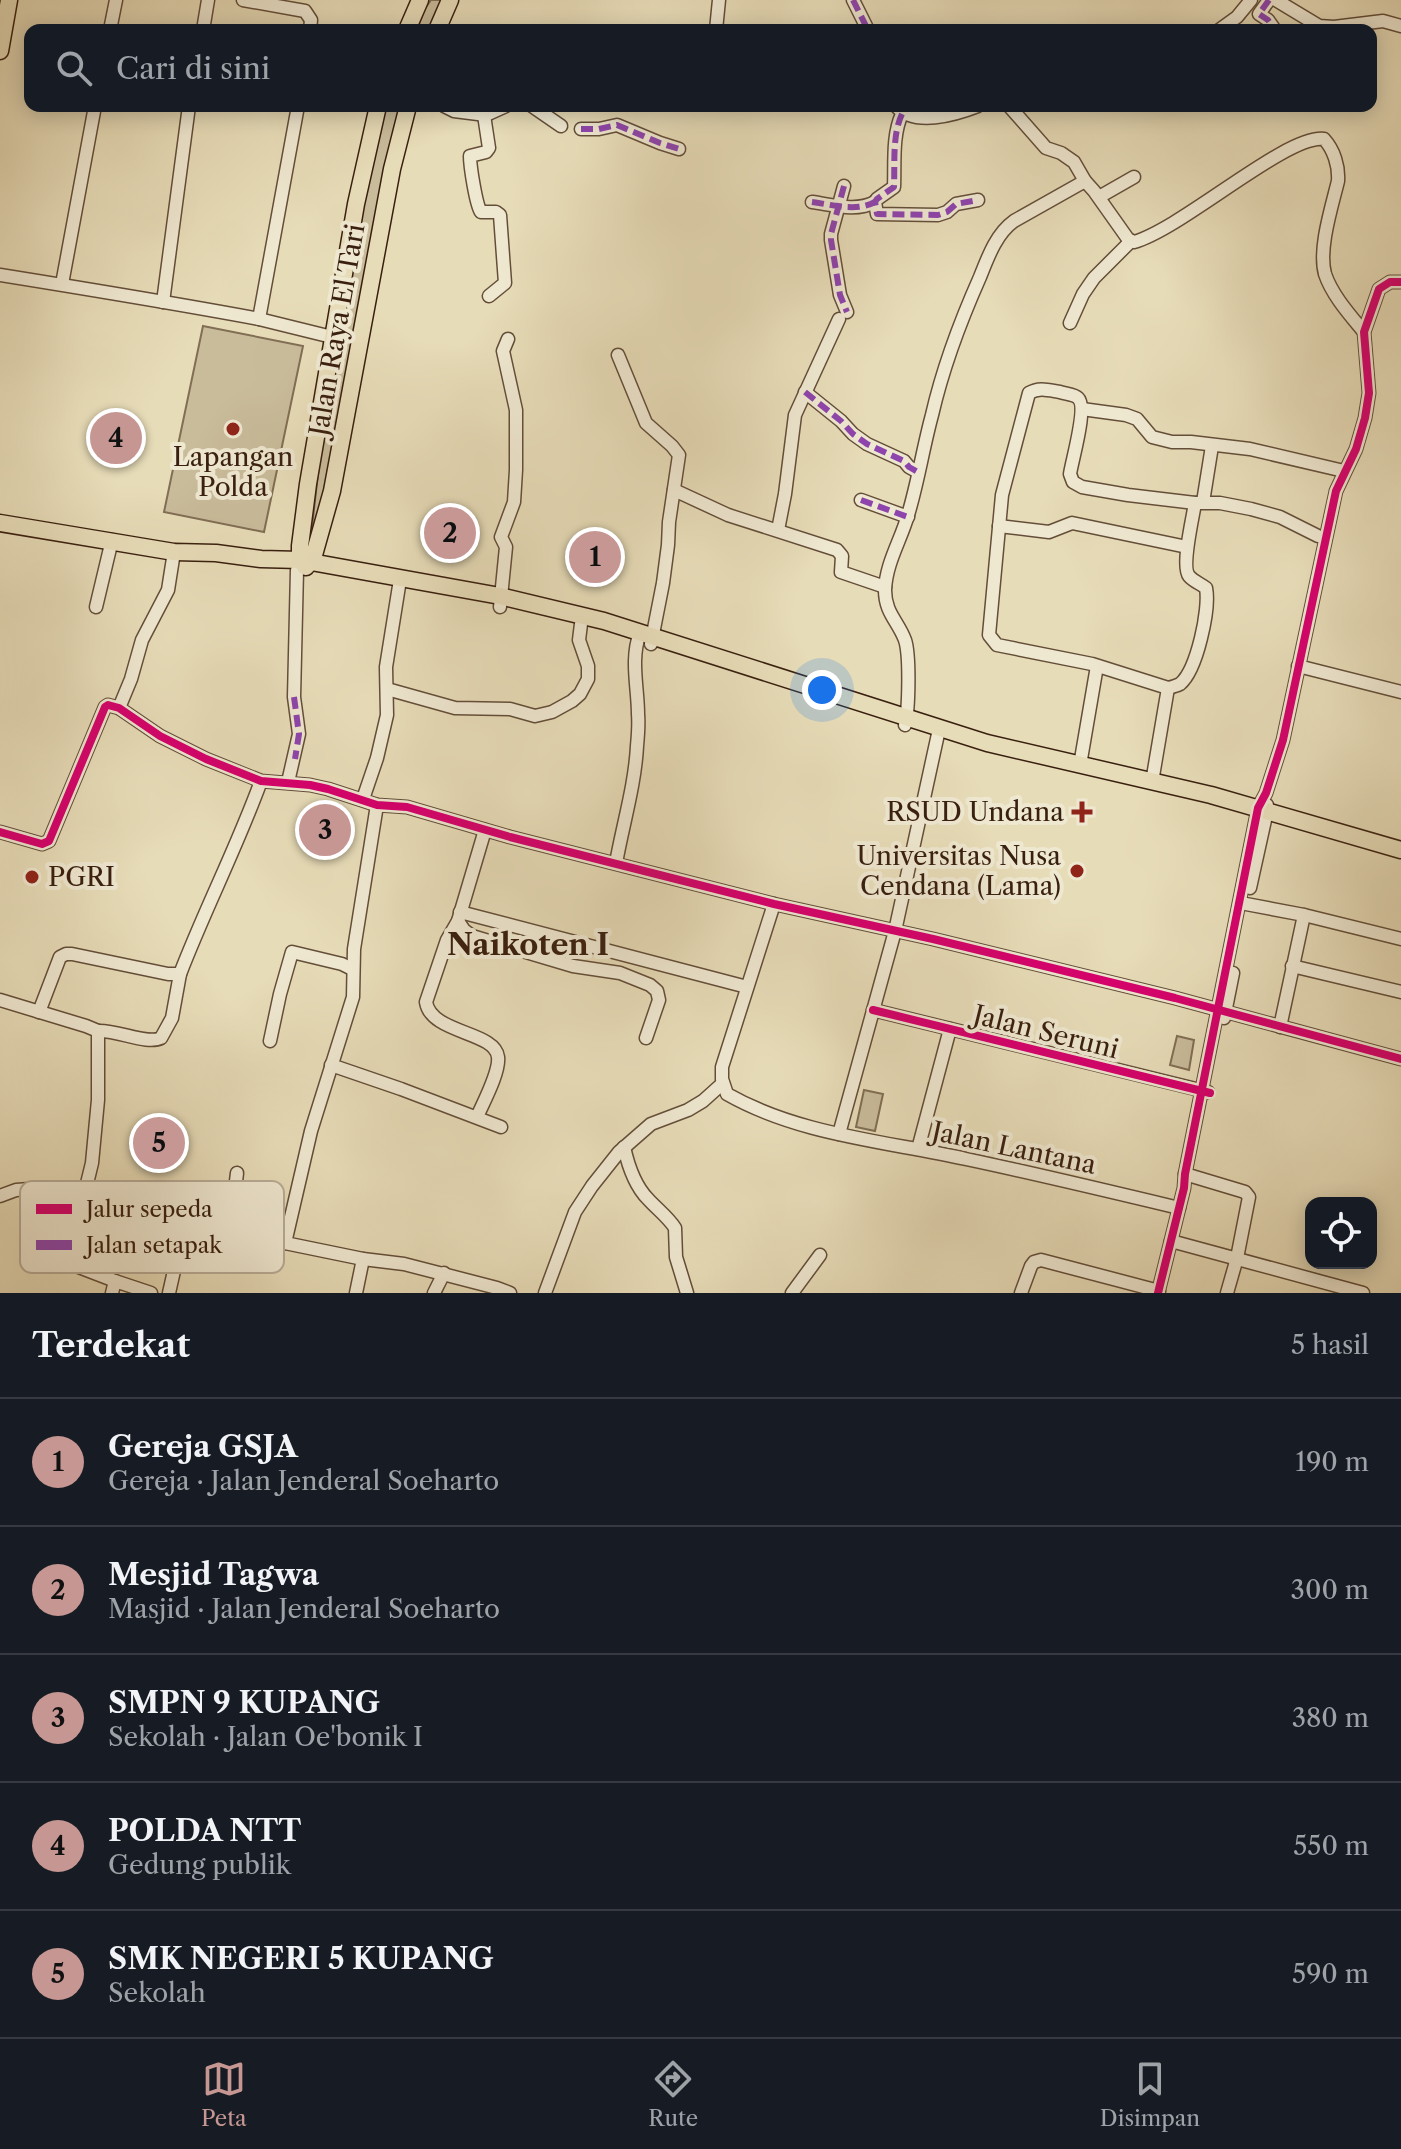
<!DOCTYPE html>
<html lang="id">
<meta charset="utf-8">
<style>
:root{--surface:#171b24;--page:#20242c;--text:#f1f3f6;--muted:#9ea1a6;--line:#363941;--accent:#c59692}
body{margin:0;font-family:"Libre Caslon Text",serif;background:var(--page);color:var(--text)}
.controls{position:absolute;right:24px;bottom:24px;display:grid;overflow:hidden;border-radius:16px;box-shadow:0 4px 20px #0003}
.controls button{width:72px;height:72px;display:grid;place-items:center;padding:0;border:0;border-bottom:2px solid var(--line);background:var(--surface);color:var(--text);font:40px sans-serif}
.you{position:absolute;left:822px;top:690px;width:28px;height:28px;margin:-20px;border:6px solid #fff;border-radius:50%;background:#1a73e8;box-shadow:0 0 0 12px #1a73e833}
.badge{display:grid;place-items:center;width:52px;height:52px;border-radius:50%;background:var(--accent);color:#111;font-size:26px;font-weight:700}
.pin{position:absolute;translate:-50% -50%;border:4px solid #fff;box-shadow:0 2px 8px #0006}
.list{margin:0;padding:0;list-style:none}
h2{display:flex;justify-content:space-between;align-items:center;height:104px;margin:0;padding:0 32px;font-size:34px}
h2 small{font-size:26px;font-weight:400;color:var(--muted)}
.list li{display:grid;grid-template-columns:52px 1fr auto;gap:24px;align-items:center;box-sizing:border-box;height:128px;padding:0 32px;border-top:2px solid var(--line)}
.list b{display:block;font-size:30px;white-space:nowrap}
.list p{margin:0;font-size:26px;white-space:nowrap;color:var(--muted)}
.list em{font-size:26px;font-style:normal;color:var(--muted)}
.icon{flex:none;width:44px;height:44px;fill:none;stroke:currentColor;stroke-width:2;stroke-linecap:round;stroke-linejoin:round}
.map{position:relative;flex:none;width:1401px;height:1293px;overflow:hidden}
.search{position:absolute;background:var(--surface);box-shadow:0 4px 20px #0003;left:24px;right:24px;top:24px;height:88px;display:flex;align-items:center;gap:20px;box-sizing:border-box;padding:0 28px;border-radius:16px;color:var(--muted);font-size:30px}
.sheet{height:744px;background:var(--surface)}
nav{display:flex;justify-content:space-around;align-items:center;box-sizing:border-box;height:112px;border-top:2px solid var(--line);background:var(--surface);font-size:22px;color:var(--muted)}
nav a{display:grid;justify-items:center;gap:4px}
nav .on{color:var(--accent)}
.map>svg:first-child{display:block}
.green{fill:#c9bc9b;stroke:#816e55;stroke-width:2}
.lines{fill:none;stroke-linecap:round;stroke-linejoin:round}
.minor-casing{stroke:#644e39;stroke-width:15}
.major-casing{stroke:#391f0f;stroke-width:19}
.minor{stroke:#efe8d1;stroke-width:12}
.major{stroke:#e7dcb8;stroke-width:16}
.quiet{stroke:#8e44ad;stroke-width:6;stroke-dasharray:12 6;stroke-linecap:butt}
.cycleway-casing{stroke:#efe8d1;stroke-width:13}
.cycleway{stroke:#d6006c;stroke-width:8}
.poi-dot{fill:#8f2418;stroke:#efe8d1;stroke-width:3}
.labels{text-anchor:middle;stroke-width:8;stroke-linejoin:round;paint-order:stroke}
.street-label{font-size:26px;fill:#391f0f;stroke:#efe8d1}
.poi-label{font-size:26px;fill:#391f0f;stroke:#efe8d1;text-anchor:end}
.quarter-label{font-size:30px;font-weight:bold;fill:#391f0f;stroke:#efe8d1}
.key{fill:#efe8d1;stroke:#b8ac97;stroke-width:2}
.key-label{font-size:22px;fill:#391f0f}
</style>
<div class="map">
<svg width="1401" height="1293" viewBox="0 0 1401 1293">
<rect width="100%" height="100%" fill="#e7dcb8"/>
<filter id="stains"><feTurbulence type="fractalNoise" baseFrequency=".0025" numOctaves="4"/><feColorMatrix values="0 0 0 0 .2 0 0 0 0 .09 0 0 0 0 .02 0 0 0 .5 -.17"/></filter>
<radialGradient id="worn" r=".72"><stop offset=".6" stop-color="#630" stop-opacity="0"/><stop offset="1" stop-color="#630" stop-opacity=".3"/></radialGradient>
<!-- green -->
<g class="green">
<polygon points="431,0 450,0 434,30 417,30 424,10"/>
<polygon points="385,106 401,106 336,454 310,545 319,465 363,207"/>
<polygon points="203,326 303,346 264,532 164,512"/>
<polygon points="1177,1036 1194,1040 1189,1070 1170,1065"/>
<polygon points="864,1090 883,1094 875,1131 856,1127"/>
</g>
<g class="lines">
<!-- minor casing -->
<g class="minor-casing">
<g id="minor">
<polyline points="243,0 305,11 311,20 310,30"/>
<polyline points="853,0 868,30"/>
<polyline points="1269,0 1259,14 1268,20 1275,30"/>
<polyline points="1276,0 1319,26 1334,27 1383,21 1401,26"/>
<polyline points="110,30 116,0"/>
<polyline points="203,30 208,0"/>
<polyline points="716,30 719,0"/>
<polyline points="1219,30 1237,17 1251,0"/>
<polyline points="444,106 454,111 486,115 506,106"/>
<polyline points="532,106 561,126"/>
<path d="M896,106C914,127 955,115 978,106"/>
<path d="M902,114C892,135 895,164 894,187L877,199L875,202L877,214L938,215L947,212L956,204L978,200"/>
<path d="M484,115L489,148L486,152L470,156C470,166 476,205 481,212H496L500,215L505,283L489,296"/>
<polyline points="581,129 599,129 617,125 660,143 679,149"/>
<path d="M1085,181L1094,191L1128,239L1134,242C1183,228 1287,134 1324,139C1334,150 1339,166 1338,181C1332,206 1318,249 1325,274C1332,295 1350,315 1364,332"/>
<polyline points="844,186 831,234 831,240 840,295 847,312"/>
<polyline points="1099,197 1134,177"/>
<path d="M812,202C834,205 856,212 875,202"/>
<path d="M0,275C87,289 173,303 259,319L298,106"/>
<polyline points="62,284 95,106"/>
<polyline points="163,302 189,106"/>
<polyline points="259,319 332,337"/>
<polyline points="1070,323 1083,294 1094,278 1131,241"/>
<polyline points="618,355 646,423 672,446 679,455 669,522 668,545 663,583 651,644"/>
<polyline points="805,392 841,421 853,434 867,444 904,461 909,467 918,472"/>
<polyline points="1082,409 1126,415 1137,419 1152,437 1172,442 1191,442 1250,449 1344,471"/>
<polyline points="674,490 728,515 837,550 842,556 841,572 885,587"/>
<polyline points="861,500 908,517"/>
<polyline points="1203,502 1212,446"/>
<polyline points="999,526 1049,532 1072,523 1187,547"/>
<polyline points="778,530 785,494 795,415 839,319"/>
<polyline points="96,607 112,540"/>
<polyline points="500,607 506,547 501,537 514,502 516,470 516,410 503,351 508,339"/>
<polyline points="1298,666 1401,692"/>
<path d="M1168,688C1172,687 1176,686 1180,684C1197,670 1210,609 1206,588C1201,584 1193,581 1189,576C1181,566 1193,517 1195,503"/>
<polyline points="387,689 455,708 510,709 535,716 552,712 572,701 580,694 588,679 588,666 579,640 581,624"/>
<polyline points="119,708 131,679 142,640 168,590 174,552"/>
<path d="M905,725C909,709 910,655 905,640C898,621 885,613 885,590C886,563 901,540 908,515C918,482 923,448 932,415C943,367 960,322 980,277C988,257 996,234 1014,221L1085,181L1074,162L1061,153L1046,148L1009,106"/>
<polyline points="1080,765 1097,666"/>
<polyline points="288,782 299,734 294,697 297,570"/>
<path d="M1152,782L1168,688L1092,664L997,645L989,635L1002,495L1029,393C1039,387 1048,390 1060,392C1065,394 1074,394 1078,398C1088,407 1072,460 1070,474L1073,482L1082,487L1128,495L1195,503H1220L1251,509L1280,517L1318,536"/>
<polyline points="363,799 377,758 387,715 386,667 399,586"/>
<polyline points="377,805 354,949 353,997 311,1131 285,1243 363,1259 404,1264 497,1288 510,1293"/>
<polyline points="0,832 42,844 49,841 105,707 108,705 119,708 160,736 206,759 261,781 310,785 328,789 377,805 407,807 510,837 774,904 933,939 1175,998 1401,1059"/>
<path d="M616,863C623,824 635,785 637,746C638,735 639,725 638,714C638,688 630,659 640,633"/>
<polyline points="1250,888 1267,811 1267,805"/>
<path d="M774,904L722,1067V1079L727,1094C799,1135 885,1141 966,1159C1037,1174 1108,1191 1179,1208"/>
<polyline points="1246,904 1304,915 1401,939"/>
<polyline points="460,912 747,987"/>
<polyline points="458,921 464,930 472,936 573,966 620,973 650,985 657,991 659,1000 646,1038"/>
<polyline points="1292,966 1401,992"/>
<polyline points="0,1000 86,1026 98,1031 98,1100 92,1163 69,1257 76,1266 115,1281"/>
<polyline points="873,1010 1208,1092"/>
<path d="M39,1012L60,957L66,954H72L168,974H180C205,909 237,847 261,781"/>
<polyline points="1224,1018 1233,973"/>
<polyline points="1280,1027 1304,915"/>
<path d="M98,1031C118,1030 147,1045 161,1038L172,1018L180,974"/>
<polyline points="270,1041 280,994 292,952 342,964 352,969"/>
<polyline points="331,1065 401,1089 501,1127"/>
<path d="M477,1117C483,1103 500,1072 498,1057C495,1031 431,1034 426,1002L447,940L458,921L485,830"/>
<polyline points="839,1134 895,931 938,734"/>
<path d="M624,1147C628,1165 635,1186 648,1199C657,1209 668,1217 675,1228L676,1257L687,1293"/>
<polyline points="918,1149 950,1029"/>
<polyline points="1185,1174 1245,1192 1249,1197 1237,1258 1227,1293"/>
<polyline points="0,1196 16,1190 30,1189 161,1214 285,1243"/>
<polyline points="230,1231 237,1173"/>
<polyline points="1171,1241 1363,1293"/>
<polyline points="112,1293 115,1281 151,1293"/>
<polyline points="169,1293 176,1262"/>
<polyline points="356,1293 363,1259"/>
<polyline points="434,1293 444,1273"/>
<polyline points="545,1293 575,1212 592,1186 619,1152 651,1124 688,1110 703,1101 723,1083"/>
<polyline points="792,1293 820,1255"/>
<polyline points="1021,1293 1031,1266 1034,1262 1041,1260 1159,1291"/>
<polyline points="1158,1293 1184,1188 1185,1174 1258,808 1266,793 1283,740 1336,491 1356,449 1365,418 1369,393 1364,332 1379,289 1390,282 1401,282"/>
</g>
</g>
<!-- major casing -->
<g class="major-casing">
<g id="major">
<polyline points="407,30 420,0"/>
<polyline points="437,30 450,0"/>
<polyline points="0,51 9,0"/>
<polyline points="0,523 174,552 216,553 261,559 300,560 500,596 604,621 987,743 1211,795 1401,850"/>
<polyline points="305,566 312,562 332,491 392,169 408,106"/>
<polyline points="306,567 300,560 300,546 308,484 356,204 378,106"/>
</g>
</g>
<!-- minor -->
<use href="#minor" class="minor"/>
<!-- major -->
<use href="#major" class="major"/>
<!-- quiet -->
<g class="quiet">
<polyline points="853,0 868,30"/>
<polyline points="1269,0 1259,14 1268,20 1275,30"/>
<path d="M902,114C892,135 895,164 894,187L877,199L875,202L877,214L938,215L947,212L956,204L978,200"/>
<polyline points="581,129 599,129 617,125 660,143 679,149"/>
<polyline points="844,186 831,234 831,240 840,295 847,312"/>
<path d="M812,202C834,205 856,212 875,202"/>
<polyline points="805,392 841,421 853,434 867,444 904,461 909,467 918,472"/>
<polyline points="861,500 908,517"/>
<polyline points="294,697 299,734 295,759"/>
</g>
<!-- cycleway casing -->
<g class="cycleway-casing">
<g id="cycleway">
<polyline points="0,832 42,844 49,841 105,707 108,705 119,708 160,736 206,759 261,781 310,785 328,789 377,805 407,807 510,837 774,904 933,939 1175,998 1401,1059"/>
<polyline points="873,1010 1210,1093"/>
<polyline points="1158,1293 1184,1188 1185,1174 1258,808 1266,793 1283,740 1336,491 1356,449 1365,418 1369,393 1364,332 1379,289 1390,282 1401,282"/>
</g>
</g>
<!-- cycleway -->
<use href="#cycleway" class="cycleway"/>
</g>
<!-- markers -->
<g class="poi-dot">
<circle cx="233" cy="429" r="8"/>
<path d="M1078 800h8v8h8v8h-8v8h-8v-8h-8v-8h8z"/>
<circle cx="1077" cy="871" r="8"/>
<circle cx="32" cy="877" r="8"/>
</g>
<g class="labels">
<!-- street labels -->
<g class="street-label">
<text transform="translate(337 330) rotate(-80)" y="9">Jalan Raya El Tari</text>
<text transform="translate(1046 1032) rotate(14)" y="9">Jalan Seruni</text>
<text transform="translate(1014 1148) rotate(12)" y="9">Jalan Lantana</text>
</g>
<!-- poi labels -->
<g class="poi-label">
<text x="233" y="466" text-anchor="middle">Lapangan<tspan x="233" dy="30">Polda</tspan></text>
<text x="1064" y="821">RSUD Undana</text>
<text x="1061" y="865">Universitas Nusa<tspan x="1061" dy="30">Cendana (Lama)</tspan></text>
<text x="48" y="886" text-anchor="start">PGRI</text>
</g>
<!-- quarter labels -->
<g class="quarter-label">
<text x="528" y="955">Naikoten I</text>
</g>
</g>
<!-- legend -->
<rect x="20" y="1181" width="264" height="92" rx="12" class="key"/>
<rect x="36" y="1204" width="36" height="10" fill="#d6006c"/>
<rect x="36" y="1240" width="36" height="10" fill="#8e44ad"/>
<g class="key-label">
<text x="86" y="1217">Jalur sepeda</text>
<text x="86" y="1253">Jalan setapak</text>
</g>
<rect width="100%" height="100%" filter="url(#stains)"/>
<rect width="100%" height="100%" fill="url(#worn)"/>
</svg>
<div class="controls">
<button><svg class="icon" aria-label="locate" viewBox="0 0 24 24"><circle cx="12" cy="12" r="6"/><path d="M12 2v4M12 18v4M2 12h4M18 12h4"/></svg></button>
</div>
<div class="you"></div>
<div class="pin badge" style="left:595px;top:557px">1</div>
<div class="pin badge" style="left:450px;top:533px">2</div>
<div class="pin badge" style="left:325px;top:830px">3</div>
<div class="pin badge" style="left:116px;top:438px">4</div>
<div class="pin badge" style="left:159px;top:1143px">5</div>
<div class="search"><svg class="icon" aria-label="search" viewBox="0 0 24 24"><circle cx="10" cy="10" r="6"/><path d="M15 15l6 6"/></svg>Cari di sini</div>
</div>
<section class="sheet">
<h2>Terdekat<small>5 hasil</small></h2>
<ul class="list">
<li><span class="badge">1</span><div><b>Gereja GSJA</b><p>Gereja · Jalan Jenderal Soeharto</p></div><em>190 m</em></li>
<li><span class="badge">2</span><div><b>Mesjid Tagwa</b><p>Masjid · Jalan Jenderal Soeharto</p></div><em>300 m</em></li>
<li><span class="badge">3</span><div><b>SMPN 9 KUPANG</b><p>Sekolah · Jalan Oe'bonik I</p></div><em>380 m</em></li>
<li><span class="badge">4</span><div><b>POLDA NTT</b><p>Gedung publik</p></div><em>550 m</em></li>
<li><span class="badge">5</span><div><b>SMK NEGERI 5 KUPANG</b><p>Sekolah</p></div><em>590 m</em></li>
</ul>
</section>
<nav>
<a class="on"><svg class="icon" aria-label="map" viewBox="0 0 24 24"><path d="M3 6l6-2 6 2 6-2v14l-6 2-6-2-6 2zM9 4v14M15 6v14"/></svg>Peta</a>
<a><svg class="icon" aria-label="directions" viewBox="0 0 24 24"><path d="M12 3l9 9-9 9-9-9zM9 14v-3h6M13 9l2 2-2 2"/></svg>Rute</a>
<a><svg class="icon" aria-label="saved" viewBox="0 0 24 24"><path d="M7 4h10v16l-5-4-5 4z"/></svg>Disimpan</a>
</nav>
